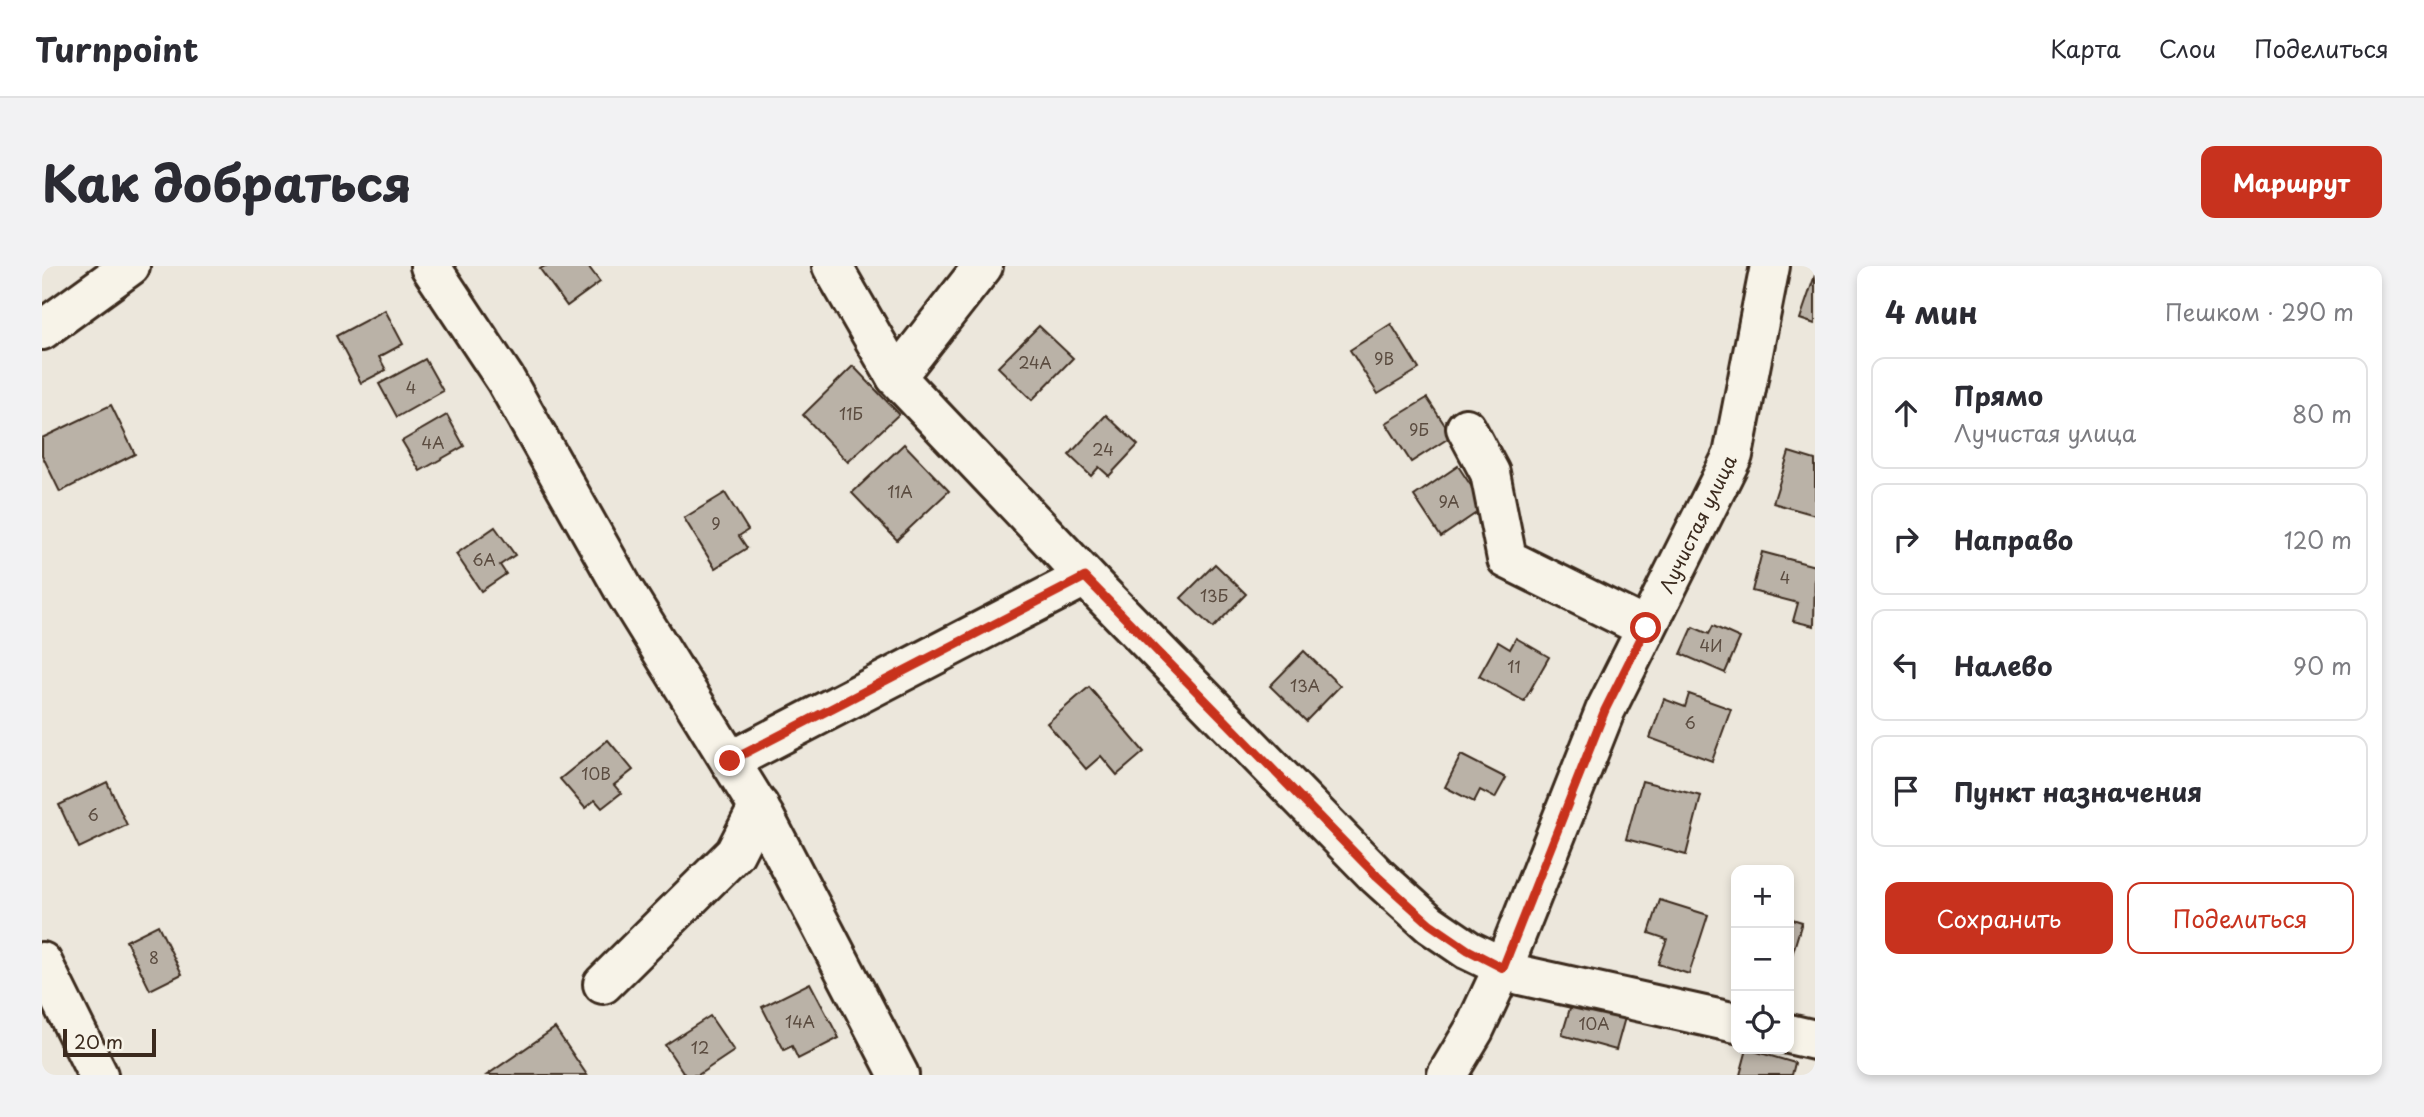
<!DOCTYPE html>
<html lang="ru">
<meta charset="utf-8">
<style>
:root{--surface:#fff;--page:#f2f2f3;--text:#2b2b33;--muted:#7c7c81;--line:#e1e1e2;--accent:#c8321e}
body{margin:0;font-family:"Playpen Sans",sans-serif;background:var(--page);color:var(--text)}
.controls{position:absolute;right:21px;bottom:21px;display:grid;overflow:hidden;border-radius:14px;box-shadow:0 4px 10px #0003}
.controls button{width:63px;height:63px;display:grid;place-items:center;padding:0;border:0;border-bottom:2px solid var(--line);background:var(--surface);color:var(--text);font:35px sans-serif}
.scale{position:absolute;left:21px;bottom:18px;width:93px;box-sizing:border-box;padding-left:7px;border:4px solid #3b2a1e;border-top:0;font-size:19px;line-height:24px;white-space:nowrap;color:#3b2a1e;-webkit-text-stroke:5px #f7f3e8;paint-order:stroke}
.stop{position:absolute;width:21px;height:21px;margin:-16px;border:5px solid #c8321e;border-radius:50%;background:#fff}
.stop.end{background:#c8321e;border-color:#fff;box-shadow:0 2px 7px #0008}
.list{margin:0;padding:0;list-style:none}
h2{display:flex;justify-content:space-between;align-items:center;height:91px;margin:0;padding:0 28px;font-size:30px}
h2 small{font-size:23px;font-weight:400;color:var(--muted)}
.list li{display:grid;grid-template-columns:46px 1fr auto;gap:21px;align-items:center;box-sizing:border-box;height:112px;margin:0 14px 14px;padding:0 14px;border:2px solid var(--line);border-radius:14px}
.list b{display:block;font-size:26px;white-space:nowrap}
.list p{margin:0;font-size:23px;white-space:nowrap;color:var(--muted)}
.list em{font-size:23px;font-style:normal;color:var(--muted)}
.actions{display:flex;gap:14px;padding:21px 28px}
.actions a{flex:1;padding:16px 0;border:2px solid var(--accent);border-radius:14px;text-align:center;font-size:24px;color:var(--accent)}
.actions .main{background:var(--accent);color:#fff}
.icon{flex:none;width:38px;height:38px;fill:none;stroke:currentColor;stroke-width:2;stroke-linecap:round;stroke-linejoin:round}
.map{position:relative;flex:none;width:1773px;height:809px;overflow:hidden;border-radius:14px}
header{display:flex;align-items:center;gap:42px;box-sizing:border-box;height:98px;padding:0 35px;background:var(--surface);border-bottom:2px solid var(--line)}
header strong{font-size:33px}
nav{display:flex;gap:38px;margin-inline-start:auto;font-size:24px}
.intro{display:flex;align-items:center;justify-content:space-between;box-sizing:border-box;height:168px;padding:0 42px}
h1{margin:0;font-size:49px}
.button{padding:18px 32px;border-radius:14px;background:var(--accent);color:#fff;font-size:24px;font-weight:700}
main{display:flex;gap:42px;padding:0 42px}
aside{flex:1;background:var(--surface);border-radius:14px;box-shadow:0 4px 10px #0003}
.map>svg:first-child{display:block}
.building{fill:#bab2a7;stroke:#3b2a1e;stroke-width:2}
.lines{fill:none;stroke-linecap:round;stroke-linejoin:round}
.minor-casing{stroke:#3b2a1e;stroke-width:44}
.minor{stroke:#f7f3e8;stroke-width:38}
.route{stroke:#c8321e;stroke-width:9}
.labels{text-anchor:middle;stroke-width:5;stroke-linejoin:round;paint-order:stroke}
.number-label{font-size:16px;fill:#5b4c40}
.street-label{font-size:19px;fill:#3b2a1e;stroke:#f7f3e8}
</style>
<header>
<strong>Turnpoint</strong>
<nav><a>Карта</a><a>Слои</a><a>Поделиться</a></nav>
</header>
<div class="intro"><h1>Как добраться</h1><a class="button">Маршрут</a></div>
<main>
<div class="map">
<svg width="1773" height="809" viewBox="0 0 1773 809">
<rect width="100%" height="100%" fill="#ece7dc"/>
<filter id="ink" filterUnits="userSpaceOnUse"><feTurbulence type="fractalNoise" baseFrequency=".0143" numOctaves="2"/><feDisplacementMap in="SourceGraphic" scale="14" xChannelSelector="R" yChannelSelector="G"/><feConvolveMatrix kernelMatrix="1 2 1 2 8 2 1 2 1" color-interpolation-filters="sRGB"/></filter>
<g filter="url(#ink)">
<!-- building -->
<g class="building">
<polygon points="503,0 546,0 558,16 525,40 498,3"/>
<polygon points="1773,9 1773,58 1758,53"/>
<polygon points="343,44 361,78 337,91 344,104 319,117 294,70"/>
<polygon points="1349,58 1377,103 1336,128 1308,84"/>
<polygon points="997,60 1031,92 990,134 956,101"/>
<polygon points="383,93 401,125 355,151 337,118"/>
<polygon points="811,100 857,148 806,196 761,149"/>
<polygon points="1385,132 1410,170 1369,196 1344,157"/>
<polygon points="69,139 93,188 18,226 0,189 0,172"/>
<polygon points="405,149 422,180 378,205 360,175"/>
<polygon points="1064,149 1096,179 1067,210 1057,201 1049,210 1027,189"/>
<polygon points="862,178 907,225 855,274 810,227"/>
<polygon points="1747,186 1773,194 1773,249 1731,237"/>
<polygon points="1416,200 1443,241 1399,271 1372,230"/>
<polygon points="683,227 706,264 697,270 705,282 673,302 642,252"/>
<polygon points="453,261 473,289 458,299 464,308 439,325 414,288"/>
<polygon points="1720,286 1773,300 1772,360 1751,355 1756,337 1710,325"/>
<polygon points="1173,298 1204,328 1171,362 1139,332"/>
<polygon points="1671,360 1698,372 1683,407 1639,388 1651,361 1667,368"/>
<polygon points="1474,372 1507,391 1482,435 1437,410 1456,376 1468,383"/>
<polygon points="1262,385 1298,420 1264,455 1228,420"/>
<polygon points="1047,421 1102,486 1075,509 1059,490 1044,503 1005,457"/>
<polygon points="1647,428 1689,443 1670,495 1608,472 1622,433 1643,441"/>
<polygon points="566,474 591,504 572,519 579,527 560,542 553,534 543,542 518,513"/>
<polygon points="1419,489 1464,512 1453,532 1438,524 1432,536 1403,521"/>
<polygon points="1600,515 1659,530 1644,589 1584,573"/>
<polygon points="65,516 85,559 37,582 17,539"/>
<polygon points="1618,634 1666,649 1647,708 1616,698 1625,673 1607,667"/>
<polygon points="1747,652 1760,656 1747,699"/>
<polygon points="116,659 140,708 108,724 84,675"/>
<polygon points="768,717 797,772 756,793 750,780 742,784 720,741"/>
<polygon points="1531,732 1584,748 1574,784 1520,769"/>
<polygon points="668,750 692,785 656,809 643,809 623,779"/>
<polygon points="513,762 545,809 445,809"/>
<polygon points="1705,783 1753,797 1750,809 1698,809"/>
</g>
<g class="lines">
<!-- minor casing -->
<g class="minor-casing">
<g id="minor">
<polyline points="388,0 463,113 582,324 722,550 857,809"/>
<polyline points="790,0 854,111 1057,325 1335,610 1388,658 1426,684 1478,709 1694,757"/>
<polyline points="0,64 88,0"/>
<polyline points="854,111 941,0"/>
<polyline points="1424,162 1448,207 1465,293 1604,362"/>
<polyline points="688,495 1043,311"/>
<polyline points="0,696 56,809"/>
<polyline points="561,718 693,587 717,540"/>
<polyline points="1747,768 1773,774"/>
<polyline points="1405,809 1432,764 1461,702 1563,445 1691,189 1728,0"/>
</g>
</g>
<!-- minor -->
<use href="#minor" class="minor"/>
</g>
</g>
<g class="lines" filter="url(#ink)">
<!-- route -->
<polyline class="route" points="688,495 1043,311 1335,610 1388,658 1426,684 1461,702 1563,444 1604,362"/>
</g>
<g class="labels">
<!-- number labels -->
<g class="number-label">
<text x="1342" y="99">9В</text>
<text x="993" y="103">24А</text>
<text x="369" y="128">4</text>
<text x="809" y="154">11Б</text>
<text x="1377" y="170">9Б</text>
<text x="391" y="183">4А</text>
<text x="1061" y="190">24</text>
<text x="858" y="232">11А</text>
<text x="1407" y="242">9А</text>
<text x="674" y="264">9</text>
<text x="442" y="300">6А</text>
<text x="1743" y="318">4</text>
<text x="1172" y="336">13Б</text>
<text x="1669" y="386">4И</text>
<text x="1472" y="407">11</text>
<text x="1263" y="426">13А</text>
<text x="1648" y="463">6</text>
<text x="554" y="514">10В</text>
<text x="51" y="555">6</text>
<text x="112" y="698">8</text>
<text x="758" y="762">14А</text>
<text x="1552" y="764">10А</text>
<text x="658" y="788">12</text>
</g>
<!-- street labels -->
<g class="street-label">
<text transform="translate(1656 258) rotate(-64)" y="7">Лучистая улица</text>
</g>
</g>
</svg>
<div class="controls">
<button>+</button>
<button>−</button>
<button><svg class="icon" aria-label="locate" viewBox="0 0 24 24"><circle cx="12" cy="12" r="6"/><path d="M12 2v4M12 18v4M2 12h4M18 12h4"/></svg></button>
</div>
<div class="scale">20 m</div>
<div class="stop" style="left:1604px;top:362px"></div>
<div class="stop end" style="left:688px;top:495px"></div>
</div>
<aside>
<h2>4 мин<small>Пешком · 290 m</small></h2>
<ul class="list">
<li><svg class="icon" aria-label="ahead" viewBox="0 0 24 24"><path d="M12 20V5M6 11l6-6 6 6"/></svg><div><b>Прямо</b><p>Лучистая улица</p></div><em>80 m</em></li>
<li><svg class="icon" aria-label="right" viewBox="0 0 24 24"><path d="M7 20v-9h11M14 6l5 5-5 5"/></svg><div><b>Направо</b></div><em>120 m</em></li>
<li><svg class="icon" aria-label="left" viewBox="0 0 24 24"><path d="M17 20v-9H6M10 6l-5 5 5 5"/></svg><div><b>Налево</b></div><em>90 m</em></li>
<li><svg class="icon" aria-label="arrive" viewBox="0 0 24 24"><path d="M6 21V4h12l-3 4 3 4H6"/></svg><div><b>Пункт назначения</b></div></li>
</ul>
<div class="actions"><a class="main">Сохранить</a><a>Поделиться</a></div>
</aside>
</main>
